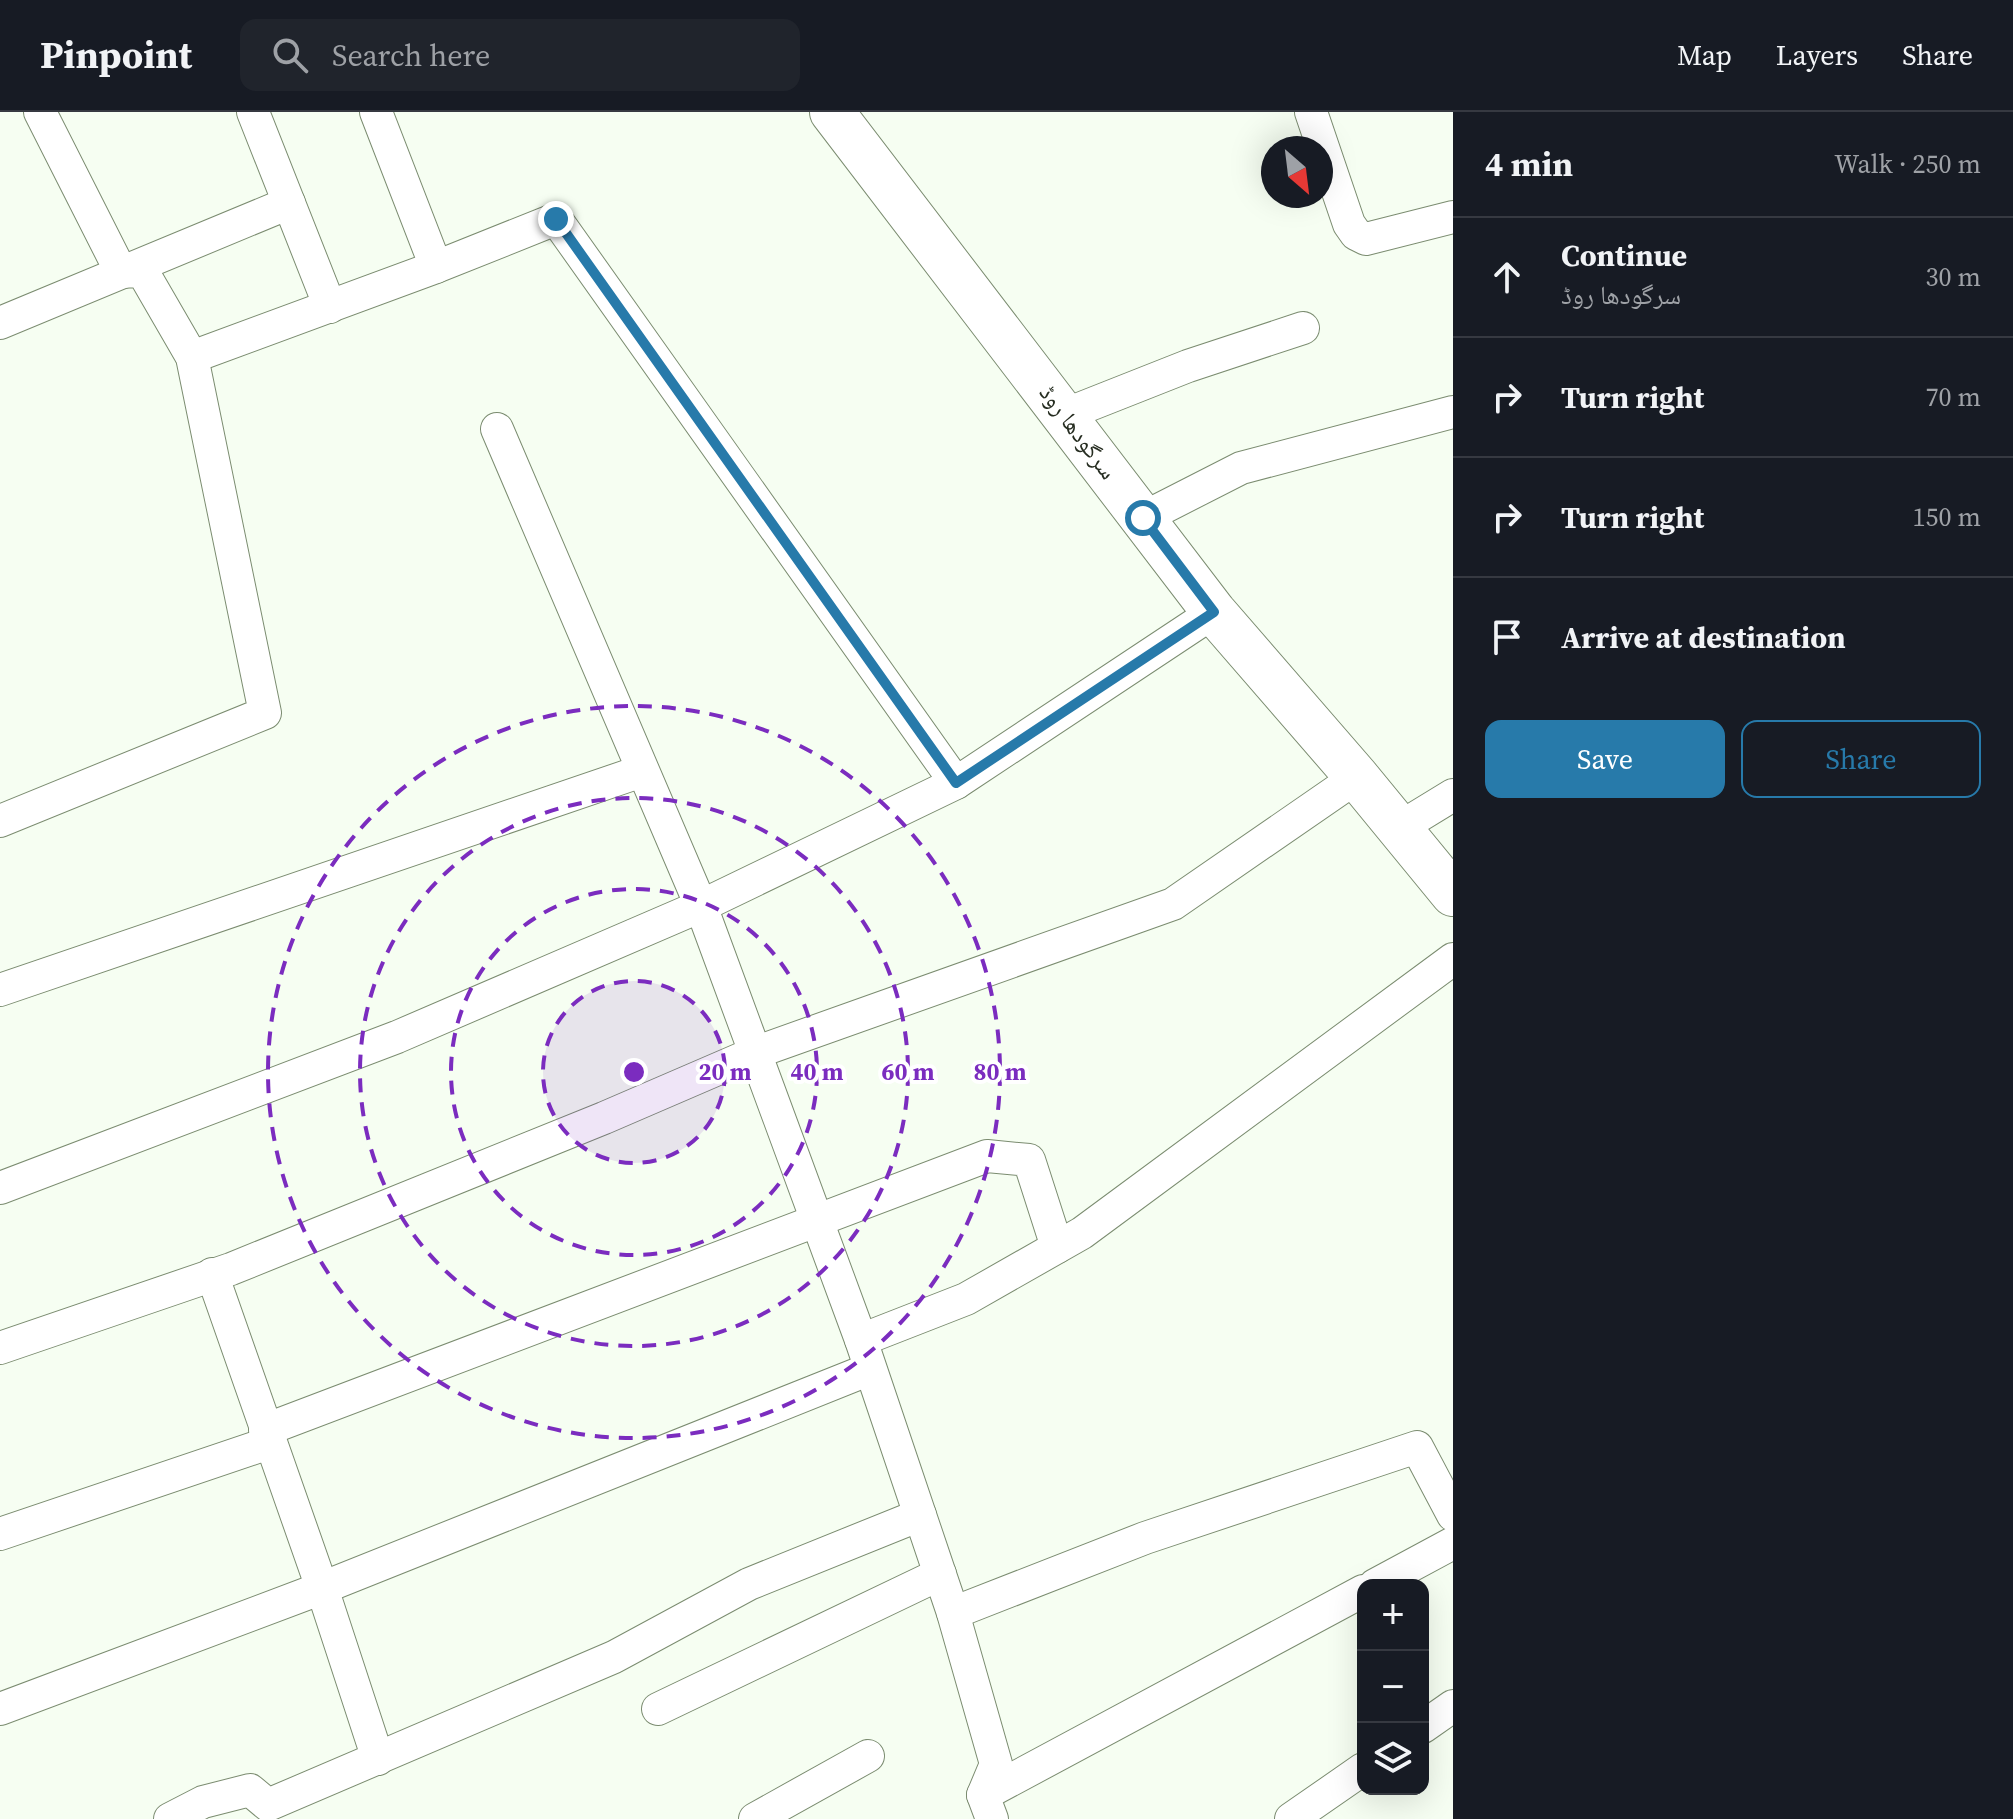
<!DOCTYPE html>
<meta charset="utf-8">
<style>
:root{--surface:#171b24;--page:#20242c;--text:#f1f3f6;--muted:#9ea1a6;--line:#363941;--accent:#277aaa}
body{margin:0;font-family:"Source Serif 4","Noto Naskh Arabic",serif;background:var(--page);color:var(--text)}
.controls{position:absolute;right:24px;bottom:24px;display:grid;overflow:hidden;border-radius:16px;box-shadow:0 8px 32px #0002}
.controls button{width:72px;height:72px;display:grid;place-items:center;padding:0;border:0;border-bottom:2px solid var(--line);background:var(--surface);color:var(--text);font:40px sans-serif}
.compass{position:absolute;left:1261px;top:24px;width:72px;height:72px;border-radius:50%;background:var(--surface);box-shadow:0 8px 32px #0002;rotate:152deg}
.stop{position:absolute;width:24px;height:24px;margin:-18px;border:6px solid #277aaa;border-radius:50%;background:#fff}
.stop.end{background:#277aaa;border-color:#fff;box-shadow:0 2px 8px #0008}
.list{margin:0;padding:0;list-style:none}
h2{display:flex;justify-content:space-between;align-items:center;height:104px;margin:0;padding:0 32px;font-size:34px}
h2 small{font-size:26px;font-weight:400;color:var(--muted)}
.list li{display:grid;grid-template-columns:52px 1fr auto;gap:24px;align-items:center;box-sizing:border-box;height:120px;padding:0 32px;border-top:2px solid var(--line)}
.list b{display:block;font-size:30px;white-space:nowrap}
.list p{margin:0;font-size:26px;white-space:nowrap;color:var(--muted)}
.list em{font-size:26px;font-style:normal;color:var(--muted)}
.actions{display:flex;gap:16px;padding:24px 32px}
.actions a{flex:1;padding:18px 0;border:2px solid var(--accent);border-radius:16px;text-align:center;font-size:28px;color:var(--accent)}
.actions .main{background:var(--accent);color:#fff}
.icon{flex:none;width:44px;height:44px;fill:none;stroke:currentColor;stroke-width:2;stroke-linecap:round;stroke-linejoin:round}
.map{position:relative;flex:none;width:1453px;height:1707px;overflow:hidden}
header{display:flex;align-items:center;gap:48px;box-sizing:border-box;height:112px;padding:0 40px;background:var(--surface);border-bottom:2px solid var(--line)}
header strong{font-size:38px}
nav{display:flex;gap:44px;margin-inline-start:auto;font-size:28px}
.search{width:560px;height:72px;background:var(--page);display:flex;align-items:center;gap:20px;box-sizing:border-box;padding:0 28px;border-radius:16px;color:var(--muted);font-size:30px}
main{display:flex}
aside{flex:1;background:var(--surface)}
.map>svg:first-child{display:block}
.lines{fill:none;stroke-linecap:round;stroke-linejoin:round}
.street-casing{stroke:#7b8c70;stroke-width:34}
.primary-casing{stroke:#7b8c70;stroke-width:46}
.street{stroke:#fff;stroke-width:32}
.primary{stroke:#fff;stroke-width:44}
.route{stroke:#277aaa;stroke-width:10}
.ring{fill:none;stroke:#7b2cbf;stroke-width:4;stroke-dasharray:14 10}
.labels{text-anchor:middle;stroke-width:8;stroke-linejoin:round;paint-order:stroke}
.street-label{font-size:24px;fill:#262d21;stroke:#fff}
.centre{fill:#7b2cbf;stroke:#fff;stroke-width:4}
.ring-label{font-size:24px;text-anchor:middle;font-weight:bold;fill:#7b2cbf;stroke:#fff;stroke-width:8;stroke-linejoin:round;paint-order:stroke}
</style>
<header>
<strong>Pinpoint</strong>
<div class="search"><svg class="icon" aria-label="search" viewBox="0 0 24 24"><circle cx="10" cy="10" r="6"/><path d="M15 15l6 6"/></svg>Search here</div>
<nav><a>Map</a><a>Layers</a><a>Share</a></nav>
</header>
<main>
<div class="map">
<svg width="1453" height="1707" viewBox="0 0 1453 1707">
<rect width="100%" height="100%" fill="#f6fef2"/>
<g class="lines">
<!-- street casing -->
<g class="street-casing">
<g id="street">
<polyline points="253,0 330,195"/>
<polyline points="376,0 436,155"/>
<polyline points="1311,0 1349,112 1356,122 1366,127 1453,105"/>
<polyline points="0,211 289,91"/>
<polyline points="192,245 436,155 556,107 956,671 1214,500"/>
<polyline points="1064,303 1188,254 1303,216"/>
<polyline points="497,317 701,794 861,1228 953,1501 996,1652 983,1683 992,1707"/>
<polyline points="1143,406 1241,356 1453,300"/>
<polyline points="0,709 265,601 192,245 144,162 137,159 121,160 40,0"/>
<polyline points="1399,716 1453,683"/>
<polyline points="0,878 642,659"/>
<polyline points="0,1076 397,925 701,794 956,671"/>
<polyline points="212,1162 322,1476 378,1647"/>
<polyline points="861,1228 966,1187 1082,1121 1453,847"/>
<polyline points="0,1236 231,1157 604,1006 757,940 1173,792 1357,665"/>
<polyline points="265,1318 987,1044 1029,1048 1057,1135"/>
<polyline points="0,1422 269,1331"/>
<polyline points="1375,1473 1453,1431"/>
<polyline points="953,1501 1145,1426 1417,1335 1453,1403"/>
<polyline points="0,1597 322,1476 870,1257"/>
<polyline points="658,1597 940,1462"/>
<polyline points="1423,1615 1453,1594"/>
<polyline points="983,1683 1363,1479"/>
<polyline points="170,1707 203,1690 250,1678 268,1693 614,1545 749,1472 920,1403"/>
<polyline points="755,1707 868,1644"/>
<polyline points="1291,1707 1363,1657"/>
</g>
</g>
<!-- primary casing -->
<g class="primary-casing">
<polyline id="primary" points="832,0 1214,500 1357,665 1453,782"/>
</g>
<!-- street -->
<use href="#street" class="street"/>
<!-- primary -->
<use href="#primary" class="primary"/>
</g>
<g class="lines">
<!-- route -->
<polyline class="route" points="556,107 956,671 1214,500 1143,406"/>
</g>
<!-- distance rings -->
<circle cx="634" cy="960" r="91" fill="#7b2cbf" fill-opacity=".12"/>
<g class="ring">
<circle cx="634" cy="960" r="91"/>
<circle cx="634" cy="960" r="183"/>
<circle cx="634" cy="960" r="274"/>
<circle cx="634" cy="960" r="366"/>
</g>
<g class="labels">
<!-- street labels -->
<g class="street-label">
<text transform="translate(1078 320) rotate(53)" y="8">سرگودھا روڈ</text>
</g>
</g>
<circle cx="634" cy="960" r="12" class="centre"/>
<g class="ring-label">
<text x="725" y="968">20 m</text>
<text x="817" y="968">40 m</text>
<text x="908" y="968">60 m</text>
<text x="1000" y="968">80 m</text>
</g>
</svg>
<div class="controls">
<button>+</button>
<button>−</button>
<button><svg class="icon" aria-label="layers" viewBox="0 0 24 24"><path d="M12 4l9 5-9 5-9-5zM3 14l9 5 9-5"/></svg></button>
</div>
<svg class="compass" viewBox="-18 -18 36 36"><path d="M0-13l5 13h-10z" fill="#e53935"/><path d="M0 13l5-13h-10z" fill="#9ea1a6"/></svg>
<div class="stop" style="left:1143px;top:406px"></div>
<div class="stop end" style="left:556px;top:107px"></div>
</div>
<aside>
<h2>4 min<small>Walk · 250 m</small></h2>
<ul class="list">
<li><svg class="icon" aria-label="ahead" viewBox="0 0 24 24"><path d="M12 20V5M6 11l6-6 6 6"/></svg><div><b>Continue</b><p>سرگودھا روڈ</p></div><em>30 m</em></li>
<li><svg class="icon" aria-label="right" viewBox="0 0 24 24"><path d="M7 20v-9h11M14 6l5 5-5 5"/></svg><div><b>Turn right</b></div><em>70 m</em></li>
<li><svg class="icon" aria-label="right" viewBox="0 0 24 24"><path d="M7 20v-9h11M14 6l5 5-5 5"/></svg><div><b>Turn right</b></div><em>150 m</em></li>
<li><svg class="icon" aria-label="arrive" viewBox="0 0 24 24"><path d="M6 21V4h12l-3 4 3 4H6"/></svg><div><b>Arrive at destination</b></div></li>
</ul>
<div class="actions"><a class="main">Save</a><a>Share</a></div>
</aside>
</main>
